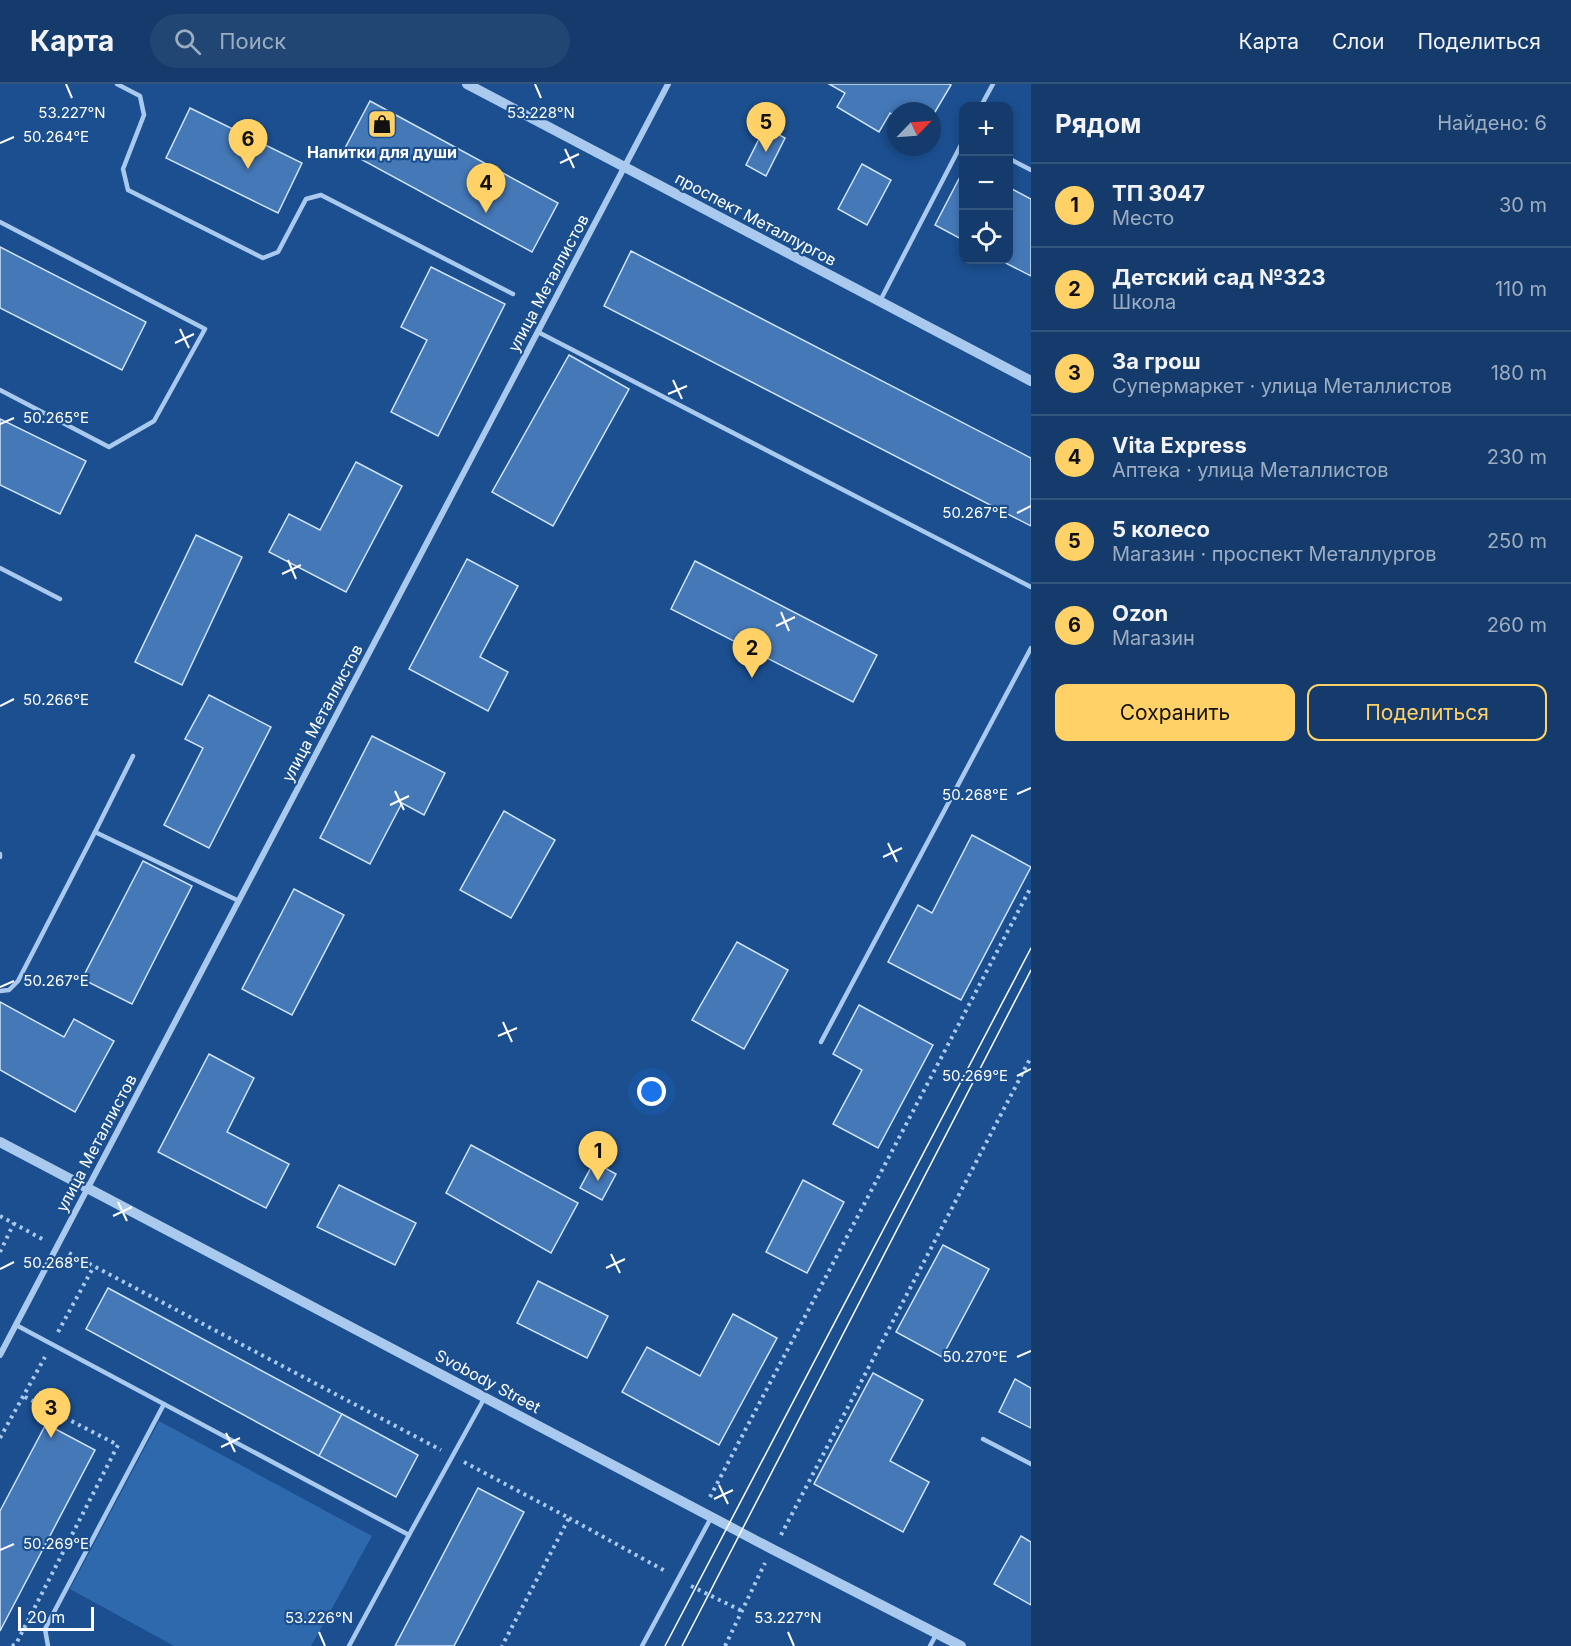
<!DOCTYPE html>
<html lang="ru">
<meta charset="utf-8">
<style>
:root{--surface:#143b6b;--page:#214673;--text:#f1f3f6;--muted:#9dadc1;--line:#33557e;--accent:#ffd166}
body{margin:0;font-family:Inter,sans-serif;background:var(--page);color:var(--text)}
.controls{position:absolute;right:18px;top:18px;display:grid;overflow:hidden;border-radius:12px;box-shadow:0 3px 9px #0003}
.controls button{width:54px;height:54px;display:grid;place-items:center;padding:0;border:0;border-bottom:2px solid var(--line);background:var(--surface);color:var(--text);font:30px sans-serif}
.compass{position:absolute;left:887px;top:18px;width:54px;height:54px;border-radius:50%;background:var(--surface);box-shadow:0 3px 9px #0003;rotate:65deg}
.scale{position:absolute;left:18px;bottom:15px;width:76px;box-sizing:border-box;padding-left:6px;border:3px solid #fff;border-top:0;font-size:16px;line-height:21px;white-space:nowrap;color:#fff;-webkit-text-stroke:4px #1b4f8f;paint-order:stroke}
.you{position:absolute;left:652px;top:1008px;width:21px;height:21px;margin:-15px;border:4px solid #fff;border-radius:50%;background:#1a73e8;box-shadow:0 0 0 9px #1a73e833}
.badge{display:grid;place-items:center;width:39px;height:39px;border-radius:50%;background:var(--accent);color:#111;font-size:20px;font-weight:700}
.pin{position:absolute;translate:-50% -50px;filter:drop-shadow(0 2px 3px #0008)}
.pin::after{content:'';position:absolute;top:32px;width:21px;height:18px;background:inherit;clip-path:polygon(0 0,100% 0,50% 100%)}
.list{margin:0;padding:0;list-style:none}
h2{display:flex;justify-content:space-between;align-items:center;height:78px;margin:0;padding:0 24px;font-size:26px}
h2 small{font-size:20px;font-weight:400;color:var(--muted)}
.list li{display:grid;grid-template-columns:39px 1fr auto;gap:18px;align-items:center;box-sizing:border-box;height:84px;padding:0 24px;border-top:2px solid var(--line)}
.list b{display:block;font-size:22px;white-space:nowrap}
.list p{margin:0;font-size:20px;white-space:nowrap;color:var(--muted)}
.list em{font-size:20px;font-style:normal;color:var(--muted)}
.actions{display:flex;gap:12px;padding:18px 24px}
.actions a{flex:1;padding:14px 0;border:2px solid var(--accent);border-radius:12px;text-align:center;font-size:21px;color:var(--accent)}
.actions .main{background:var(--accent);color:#111}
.icon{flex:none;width:33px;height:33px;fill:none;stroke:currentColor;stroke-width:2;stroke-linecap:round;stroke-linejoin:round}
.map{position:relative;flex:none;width:1031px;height:1562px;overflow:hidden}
header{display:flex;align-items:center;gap:36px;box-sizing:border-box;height:84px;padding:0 30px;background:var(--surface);border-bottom:2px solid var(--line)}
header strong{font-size:28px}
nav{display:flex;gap:33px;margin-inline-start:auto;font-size:21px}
.search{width:420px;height:54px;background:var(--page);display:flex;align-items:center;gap:15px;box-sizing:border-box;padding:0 21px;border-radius:33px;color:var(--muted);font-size:22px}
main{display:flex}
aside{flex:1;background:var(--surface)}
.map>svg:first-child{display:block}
.green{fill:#2e69ad}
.building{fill:#4478b7;stroke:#cfe3fa;stroke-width:1.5}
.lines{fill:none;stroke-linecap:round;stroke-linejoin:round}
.path{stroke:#a9c9ee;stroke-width:4;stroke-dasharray:3 4.5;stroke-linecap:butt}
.service{stroke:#a9c9ee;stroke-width:4.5}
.minor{stroke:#a9c9ee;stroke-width:6}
.tertiary{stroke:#a9c9ee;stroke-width:10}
.tram{stroke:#fff;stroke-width:1.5}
.ticks{fill:none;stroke:#fff;stroke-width:2}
.labels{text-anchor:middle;stroke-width:4.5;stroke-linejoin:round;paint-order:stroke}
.poi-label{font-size:16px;font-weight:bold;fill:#fff;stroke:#1b4f8f}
.street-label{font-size:16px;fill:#fff;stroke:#1b4f8f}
.ticks-label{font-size:15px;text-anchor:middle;fill:#fff;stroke:#1b4f8f;stroke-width:4.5;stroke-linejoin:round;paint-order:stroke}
</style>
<header>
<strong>Карта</strong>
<div class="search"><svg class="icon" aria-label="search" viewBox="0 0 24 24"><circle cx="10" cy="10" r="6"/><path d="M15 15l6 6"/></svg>Поиск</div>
<nav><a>Карта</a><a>Слои</a><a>Поделиться</a></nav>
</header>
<main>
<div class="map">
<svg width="1031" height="1562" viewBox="0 0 1031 1562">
<rect width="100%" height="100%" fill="#1b4f8f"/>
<!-- green -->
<polygon class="green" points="159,1337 372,1452 311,1562 174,1562 70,1505"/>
<!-- building -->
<g class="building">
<polygon points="829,0 949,0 951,1 932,33 932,27 896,27 896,33 890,29 879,48 837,23 845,9"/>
<polygon points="370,17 558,119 532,168 344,66"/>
<polygon points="190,24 302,79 278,129 166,74"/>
<polygon points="765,43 785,54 766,92 746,81"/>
<polygon points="862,80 891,96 867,141 838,125"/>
<polygon points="963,87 963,156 935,141"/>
<polygon points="1008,103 1031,115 1031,192 1000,176 1008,176"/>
<polygon points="0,163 146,238 122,286 0,224"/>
<polygon points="631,167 1031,374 1031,442 604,222"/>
<polygon points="431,183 505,220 438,352 391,328 427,256 401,243"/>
<polygon points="569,271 629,305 553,442 492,408"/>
<polygon points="0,335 86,377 60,430 0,401"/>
<polygon points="356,378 402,402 346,508 269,468 289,430 320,446"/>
<polygon points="196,451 242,473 182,601 135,578"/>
<polygon points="467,475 518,502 480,573 508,588 488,627 409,585"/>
<polygon points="695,477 877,571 853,618 671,525"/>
<polygon points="209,611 271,643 209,764 164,741 203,664 185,655"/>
<polygon points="372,652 445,689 424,731 402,719 370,780 320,754"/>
<polygon points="504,727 555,756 511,834 460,806"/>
<polygon points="972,751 1031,783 961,916 888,878 918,821 932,829"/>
<polygon points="143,777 192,802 132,920 82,895"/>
<polygon points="294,805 344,831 292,931 242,905"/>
<polygon points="737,858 788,886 744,965 692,936"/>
<polygon points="0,918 64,953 74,935 114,957 75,1028 0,986"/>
<polygon points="859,921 933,961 878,1064 833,1040 862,986 833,970"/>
<polygon points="209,970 254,994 227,1048 289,1080 266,1124 158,1068"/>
<polygon points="471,1061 578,1119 551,1169 446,1109"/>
<polygon points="594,1078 616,1090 602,1116 580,1104"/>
<polygon points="803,1096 844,1118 807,1189 766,1168"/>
<polygon points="339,1101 416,1139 395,1181 317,1143"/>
<polygon points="943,1161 989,1185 942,1273 896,1248"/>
<polygon points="538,1197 608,1232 587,1274 517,1239"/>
<polygon points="108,1204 342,1330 319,1372 86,1245"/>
<polygon points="733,1230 777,1254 719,1361 622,1308 647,1263 700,1292"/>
<polygon points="873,1289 923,1316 890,1377 929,1398 903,1448 814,1400"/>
<polygon points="1015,1295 1031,1304 1031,1344 999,1328"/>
<polygon points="342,1330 418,1371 396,1413 319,1372"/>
<polygon points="46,1340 95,1366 0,1547 0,1427"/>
<polygon points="478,1404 524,1428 454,1562 395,1562"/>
<polygon points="1021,1452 1031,1458 1031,1521 994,1500"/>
</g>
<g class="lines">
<!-- path -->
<g class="path">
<polyline points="0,1132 44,1156"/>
<polyline points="0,1168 14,1139"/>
<polyline points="69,1169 441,1366"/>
<polyline points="58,1248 94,1182"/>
<polyline points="0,1354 45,1273"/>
<polyline points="464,1378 569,1434 502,1562"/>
<polyline points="710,1413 1031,803"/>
<polyline points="569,1434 667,1488"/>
<polyline points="781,1451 1031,973"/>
<polyline points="691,1502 742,1527"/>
<polyline points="12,1562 16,1560 118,1361 23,1312"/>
<polyline points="725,1562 765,1479"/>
</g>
<!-- service -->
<g class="service">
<polyline points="117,0 140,12 144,31 123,85 128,106 263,174 278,168 306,115 321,111 513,210"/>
<polyline points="981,22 993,0"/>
<polyline points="1008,74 1031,86"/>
<polyline points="0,138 205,245 154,337 109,363 0,306"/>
<polyline points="880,217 963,57"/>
<polyline points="538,248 1031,503"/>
<polyline points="0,484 60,515"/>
<polyline points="95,748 133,672"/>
<polyline points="0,770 0,773"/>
<polyline points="0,907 9,906 18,897 95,748 239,817"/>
<polyline points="821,958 1031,564"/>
<polyline points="16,1241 409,1451 485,1313"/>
<polyline points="983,1355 1031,1380"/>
<polyline points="48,1562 45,1545 164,1320"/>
<polyline points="349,1562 409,1451"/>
<polyline points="642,1562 712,1432"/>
<polyline points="930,1562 937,1549"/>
</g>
<!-- minor -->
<polyline class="minor" points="0,1271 668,0"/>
<!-- tertiary -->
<g class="tertiary">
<polyline points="467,0 1031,297"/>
<polyline points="0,1058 772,1465 961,1562"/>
</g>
<!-- tram -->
<g class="tram">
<polyline points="665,1562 1031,864"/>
<polyline points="682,1562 1031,886"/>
</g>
</g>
<!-- ticks -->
<path class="ticks" d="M66,0L72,14M535,0L541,14M0,59L14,53M565,65L574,84M560,79L579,70M180,245L189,264M175,259L194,250M673,296L682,315M668,310L687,302M0,340L14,334M1017,429L1031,422M288,476L296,495M282,490L301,481M781,528L789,547M776,542L795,533M0,622L14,615M395,707L404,726M1017,710L1031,704M390,721L409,712M888,759L897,778M883,773L902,764M0,903L14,897M503,938L512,958M498,952L517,944M1017,992L1031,985M118,1118L127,1137M113,1132L132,1123M611,1170L620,1189M606,1184L625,1175M0,1185L14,1178M1017,1273L1031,1267M226,1349L235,1368M221,1363L240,1354M719,1401L728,1420M714,1415L733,1406M0,1466L14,1460M319,1548L325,1562M788,1548L794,1562"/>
<!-- icons -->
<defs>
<g id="shop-square" transform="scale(1.5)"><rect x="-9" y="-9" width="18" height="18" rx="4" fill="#ffd166" stroke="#1b4f8f"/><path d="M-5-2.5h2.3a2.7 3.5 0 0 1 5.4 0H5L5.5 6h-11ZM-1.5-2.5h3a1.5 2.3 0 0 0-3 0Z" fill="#111"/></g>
</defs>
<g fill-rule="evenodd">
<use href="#shop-square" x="382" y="40"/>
</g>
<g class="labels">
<!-- poi labels -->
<g class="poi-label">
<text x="382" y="74">Напитки для души</text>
</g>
<!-- street labels -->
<g class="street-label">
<text transform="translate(756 135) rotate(28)" y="6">проспект Металлургов</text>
<text transform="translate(548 199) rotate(-62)" y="6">улица Металлистов</text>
<text transform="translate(322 629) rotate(-62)" y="6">улица Металлистов</text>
<text transform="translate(96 1059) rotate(-62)" y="6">улица Металлистов</text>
<text transform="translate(488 1297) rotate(28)" y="6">Svobody Street</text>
</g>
</g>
<g class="ticks-label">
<text x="72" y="34">53.227°N</text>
<text x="541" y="34">53.228°N</text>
<text x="56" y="58">50.264°E</text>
<text x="56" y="339">50.265°E</text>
<text x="975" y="434">50.267°E</text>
<text x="56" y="621">50.266°E</text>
<text x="975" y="716">50.268°E</text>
<text x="56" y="902">50.267°E</text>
<text x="975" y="997">50.269°E</text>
<text x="56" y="1184">50.268°E</text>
<text x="975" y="1278">50.270°E</text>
<text x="56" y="1465">50.269°E</text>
<text x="319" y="1539">53.226°N</text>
<text x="788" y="1539">53.227°N</text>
</g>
</svg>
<div class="controls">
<button>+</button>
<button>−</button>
<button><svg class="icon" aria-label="locate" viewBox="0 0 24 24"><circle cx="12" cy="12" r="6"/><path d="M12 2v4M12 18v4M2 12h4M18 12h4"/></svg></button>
</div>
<svg class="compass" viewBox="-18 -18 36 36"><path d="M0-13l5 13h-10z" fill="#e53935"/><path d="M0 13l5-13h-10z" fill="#9dadc1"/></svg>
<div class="scale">20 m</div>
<div class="you"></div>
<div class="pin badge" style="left:598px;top:1097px">1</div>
<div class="pin badge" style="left:752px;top:594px">2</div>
<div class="pin badge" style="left:51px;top:1354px">3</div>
<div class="pin badge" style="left:486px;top:129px">4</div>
<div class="pin badge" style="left:766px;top:68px">5</div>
<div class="pin badge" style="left:248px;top:85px">6</div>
</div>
<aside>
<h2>Рядом<small>Найдено: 6</small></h2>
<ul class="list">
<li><span class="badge">1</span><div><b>ТП 3047</b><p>Место</p></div><em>30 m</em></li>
<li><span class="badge">2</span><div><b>Детский сад №323</b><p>Школа</p></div><em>110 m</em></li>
<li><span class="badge">3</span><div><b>За грош</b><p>Супермаркет · улица Металлистов</p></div><em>180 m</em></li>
<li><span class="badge">4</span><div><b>Vita Express</b><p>Аптека · улица Металлистов</p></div><em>230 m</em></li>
<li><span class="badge">5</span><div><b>5 колесо</b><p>Магазин · проспект Металлургов</p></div><em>250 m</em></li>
<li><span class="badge">6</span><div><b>Ozon</b><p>Магазин</p></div><em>260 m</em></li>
</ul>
<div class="actions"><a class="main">Сохранить</a><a>Поделиться</a></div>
</aside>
</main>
